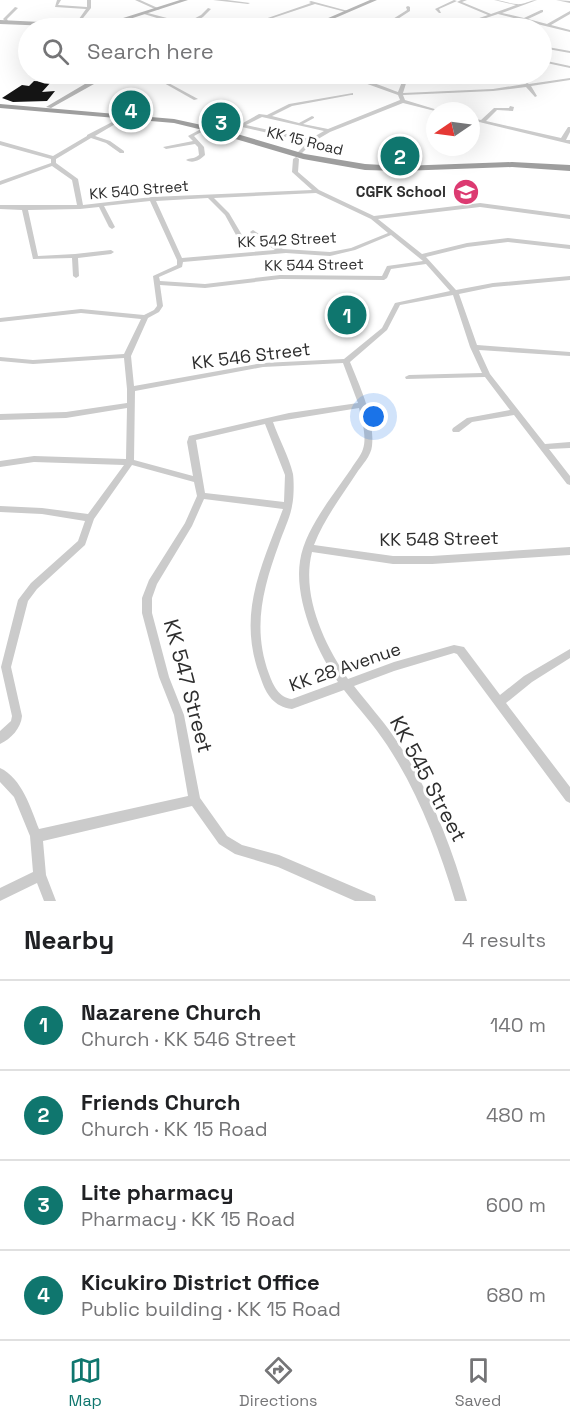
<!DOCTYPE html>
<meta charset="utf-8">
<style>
:root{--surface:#fff;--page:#f2f2f2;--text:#202124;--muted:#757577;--line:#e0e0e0;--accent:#0f766e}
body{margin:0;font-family:"Space Grotesk",sans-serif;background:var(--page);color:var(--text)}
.compass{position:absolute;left:426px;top:102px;width:54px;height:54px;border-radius:50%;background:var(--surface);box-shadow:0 6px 24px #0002;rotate:257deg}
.you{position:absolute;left:374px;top:417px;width:21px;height:21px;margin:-15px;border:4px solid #fff;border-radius:50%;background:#1a73e8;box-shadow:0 0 0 9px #1a73e833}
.badge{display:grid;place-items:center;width:39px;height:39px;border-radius:50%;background:var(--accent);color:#fff;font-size:20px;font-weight:700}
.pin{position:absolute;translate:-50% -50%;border:3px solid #fff;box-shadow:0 2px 6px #0006}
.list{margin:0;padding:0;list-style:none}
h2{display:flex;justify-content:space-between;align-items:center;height:78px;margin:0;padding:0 24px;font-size:26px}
h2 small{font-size:20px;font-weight:400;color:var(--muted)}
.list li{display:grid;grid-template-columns:39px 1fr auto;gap:18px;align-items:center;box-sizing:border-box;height:90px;padding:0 24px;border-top:2px solid var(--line)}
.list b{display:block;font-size:22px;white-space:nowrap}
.list p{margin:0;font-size:20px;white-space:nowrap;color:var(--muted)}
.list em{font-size:20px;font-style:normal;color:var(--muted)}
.icon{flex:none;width:33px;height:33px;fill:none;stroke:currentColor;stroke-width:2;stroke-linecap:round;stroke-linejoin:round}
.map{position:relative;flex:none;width:570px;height:901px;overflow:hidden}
.search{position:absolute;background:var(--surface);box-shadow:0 6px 24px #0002;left:18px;right:18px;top:18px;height:66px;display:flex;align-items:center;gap:15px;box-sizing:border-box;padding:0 21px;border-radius:33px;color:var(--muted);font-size:22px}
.sheet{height:438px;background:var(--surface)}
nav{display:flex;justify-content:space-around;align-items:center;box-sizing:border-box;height:84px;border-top:2px solid var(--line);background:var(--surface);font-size:16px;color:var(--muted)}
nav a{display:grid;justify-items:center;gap:3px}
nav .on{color:var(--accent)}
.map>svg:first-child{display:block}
.building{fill:#151515}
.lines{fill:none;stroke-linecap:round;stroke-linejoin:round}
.minor{fill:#cbcbcb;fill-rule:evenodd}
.secondary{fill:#b8b8b8;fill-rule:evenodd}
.trunk{fill:#9e9e9e;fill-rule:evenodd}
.labels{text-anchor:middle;stroke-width:6;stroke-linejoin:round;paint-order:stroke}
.far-street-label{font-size:15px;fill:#2e2e2e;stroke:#fff}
.far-poi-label{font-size:15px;font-weight:bold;fill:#2e2e2e;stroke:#fff;text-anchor:end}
.street-label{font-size:18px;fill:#2e2e2e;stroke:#fff}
.near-street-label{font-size:21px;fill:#2e2e2e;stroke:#fff}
</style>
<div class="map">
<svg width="570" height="901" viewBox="0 0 570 901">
<rect width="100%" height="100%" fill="#fff"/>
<!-- building -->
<polygon class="building" points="34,81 51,82 42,92 55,91 47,101 13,102 2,98 22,85 29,86"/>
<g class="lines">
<!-- minor -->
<g class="minor">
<polygon points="57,0 61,0 58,5 87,7 87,0 91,0 91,8 76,27 74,26 86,9 55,7"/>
<polygon points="135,0 140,0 160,9 157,10"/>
<polygon points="213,0 227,0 250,3 248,4"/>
<polygon points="454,0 457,1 439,9 441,13 439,13 435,9"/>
<path d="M461,0H467L462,2L491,14L516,5L494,0C503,0 513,5 521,4C527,3 531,0 537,0L502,13L524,18L541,10H543V12L528,19L547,24L570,11V14L551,25L570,30V32L533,23L518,28H514L515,27L529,22L498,14L456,28H452L453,27L488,15L457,2Z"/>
<polygon points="556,0 570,1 570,3"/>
<polygon points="311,1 348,11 346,12 315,4 243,28 239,28 311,3 309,2"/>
<polygon points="408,6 410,7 410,11 390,24 420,27 422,28 324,20 326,19 385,24 407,10 406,7"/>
<polygon points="15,7 18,8 7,19 9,23 7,23 3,19"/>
<polygon points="208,8 211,9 203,17 191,24 213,27 215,28 179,24 145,28 138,28 173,23 144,14 144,12 186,23 201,15"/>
<polygon points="542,46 570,51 570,53 542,48"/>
<polygon points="542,60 570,66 570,68 542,62"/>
<polygon points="88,74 92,74 94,83 90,82"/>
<polygon points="148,74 152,74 198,99 194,100"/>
<polygon points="287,74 291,74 287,77 283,77 283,75"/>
<path d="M328,74C349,72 378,85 398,92L405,74L449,77L451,78L449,79L408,77L403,93L493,89L525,84L527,83L529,84L570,78V80L531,86L537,96L535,97L526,87L493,91L403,95L405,100L441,111H435L403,103L330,132L313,142L298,157L295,155L308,142L242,127L229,134L225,133L259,114L267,115L289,104L353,93V95H351L292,106L272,116L299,123L312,116L314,117V118L303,124L328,129L400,100L398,95L359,81ZM262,117L324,131L310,139L246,125Z"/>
<polygon points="510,106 514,107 513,111 497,110 486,121 561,138 568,127 570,127 570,132 566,140 570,140 570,144 471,120 471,118 481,120 494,108 509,108"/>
<path d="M120,118L122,119V120L95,136L110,141L124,151V153H120L106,143L91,138L56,159V163L78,179L83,205L152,197L312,190L292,172L293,159L296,157L299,159L298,172L319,190L374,216L480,203L570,215V219L480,207L378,219L422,254L467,243L508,238L570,245V249L508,242L467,247L426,257L456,290L493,283L570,276V280L493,287L459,294L477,345L570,352V356L479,350L490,374L545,444L570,442V448L549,449L570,476V485L567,484L514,415L472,422L459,432H453L452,430L453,428L467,418L510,410L485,377L406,379L405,377L409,375L482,373L470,347L453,295L400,305L387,330L350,362C360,387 375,418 372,446C371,456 362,465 356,474C341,497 324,519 314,545L393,556H432L570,547V555L432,564H393L312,552C301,595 324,644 348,679L394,662L454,645L464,647L500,695L524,676L570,649V658L532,682L506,703L570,787V803L566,801L457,654L454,653L394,671L354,686C367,703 382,719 394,737C428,786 451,844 467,901H455C439,847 418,792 387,745C374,725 358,708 344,690L292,709C274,707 266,694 261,679C236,615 261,568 283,509L204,499L192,526L157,584L152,598V613L169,677L184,715L200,798L227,836L242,845L279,855L375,896L376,901H355L278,867L235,854L219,844L192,806L43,841L46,875L56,901H44L37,883L0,901V888L33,872L30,836L14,797L0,782V768C22,778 31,809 39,829L188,796L174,715L159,677L142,613V598L149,580L185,523L197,496L194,482L132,465L94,519L85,545L37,589L28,601L11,667L22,716C21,728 11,739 0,744V731L11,721L12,716L1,667L18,600L31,583L78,541L85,521L42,514L0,512V506L42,508L88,514L124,465L34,462L0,467V461L34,456L126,459L127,408L66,418L0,420V414L66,412L127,403V389L124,358L33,364L0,361V357L33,360L124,354L141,319L81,313L0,322V318L81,309L144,315L154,310L157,306L153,276L177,265V260L150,201L104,206L115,227L112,229L109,227L99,207L80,209L28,210L38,256L75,254L111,250L114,252L111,254L78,258L79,276L76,278L73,276L72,258L33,259L22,210L0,209V205H77L72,180L52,166L0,185V181L51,163V159L0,145V141L53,156L87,136V135ZM316,193L371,219L388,233L351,248L330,252L283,249L253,230L250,232L251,233L275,250L182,258L156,201L208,198L225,215L236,235L239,237L242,235L229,213L214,198ZM391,235L423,261L387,266L382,276L280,275L205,284L160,281L159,277L182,267L183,262L286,253L330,256L355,250ZM426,264L450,291L395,303L382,328L344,359L263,363L134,386L131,356L148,318L159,312L163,306L160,285L205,288L280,279L384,280L387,278L391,269ZM343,363L358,403L289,413L189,436L187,442L193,476L134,460L135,391L263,367ZM359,408C362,420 367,437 363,449C361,456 355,462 351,469C343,480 335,492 327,503C316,520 303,540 300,561C294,599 317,652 338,682L292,699C279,698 273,685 269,674C252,628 263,588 279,544C283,532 290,518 292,506C294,498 294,481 293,474C289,457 279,439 273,422ZM265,424L285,475L284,502L205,493L196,440Z"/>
<path d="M201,129L205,130L194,136L204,147L205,155C200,160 193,164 186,160C190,157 193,160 199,155L198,147L195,144L166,149L163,147L193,141L188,136Z"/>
</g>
<!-- secondary -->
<g class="secondary">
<polygon points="180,0 188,0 102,28 0,24 0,20 101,25"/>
<polygon points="370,0 377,0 312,28 305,28"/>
<polygon points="146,74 160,74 94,84 51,108 46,107 90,81"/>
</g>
<!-- trunk -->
<polygon class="trunk" points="0,104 174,119 220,129 305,154 365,164 401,166 512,162 570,165 570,171 512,167 401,171 365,170 303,159 215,133 174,123 0,108"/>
</g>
<!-- icons -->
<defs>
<g id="school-disc" transform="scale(1.35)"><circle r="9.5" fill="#dc3a71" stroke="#fff"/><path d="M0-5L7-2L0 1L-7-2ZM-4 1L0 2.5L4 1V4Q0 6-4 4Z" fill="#fff"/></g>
</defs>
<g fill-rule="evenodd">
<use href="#school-disc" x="466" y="192"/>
</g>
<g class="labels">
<!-- far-street labels -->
<g class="far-street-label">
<text transform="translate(305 141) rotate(14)" y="5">KK 15 Road</text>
<text transform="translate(139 190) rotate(-5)" y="5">KK 540 Street</text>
<text transform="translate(287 240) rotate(-3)" y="5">KK 542 Street</text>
<text transform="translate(314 265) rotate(-1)" y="5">KK 544 Street</text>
</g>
<!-- far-poi labels -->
<g class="far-poi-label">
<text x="446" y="197">CGFK School</text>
</g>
<!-- street labels -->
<g class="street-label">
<text transform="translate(251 356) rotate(-7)" y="6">KK 546 Street</text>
<text transform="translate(439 539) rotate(-1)" y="6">KK 548 Street</text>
<text transform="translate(345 667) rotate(-19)" y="6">KK 28 Avenue</text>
</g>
<!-- near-street labels -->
<g class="near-street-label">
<text transform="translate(188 686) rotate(75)" y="7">KK 547 Street</text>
<text transform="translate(428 779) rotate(62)" y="7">KK 545 Street</text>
</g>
</g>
</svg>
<svg class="compass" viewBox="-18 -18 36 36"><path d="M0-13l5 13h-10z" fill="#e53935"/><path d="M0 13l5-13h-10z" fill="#757577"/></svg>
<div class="you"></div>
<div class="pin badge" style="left:347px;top:315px">1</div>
<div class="pin badge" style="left:400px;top:156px">2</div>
<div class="pin badge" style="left:221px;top:122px">3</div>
<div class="pin badge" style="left:131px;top:110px">4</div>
<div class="search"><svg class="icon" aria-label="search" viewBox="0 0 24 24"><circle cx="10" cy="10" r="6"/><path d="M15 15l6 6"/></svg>Search here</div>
</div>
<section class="sheet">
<h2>Nearby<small>4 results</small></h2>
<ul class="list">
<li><span class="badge">1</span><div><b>Nazarene Church</b><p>Church · KK 546 Street</p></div><em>140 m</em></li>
<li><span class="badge">2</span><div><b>Friends Church</b><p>Church · KK 15 Road</p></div><em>480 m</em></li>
<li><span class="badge">3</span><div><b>Lite pharmacy</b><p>Pharmacy · KK 15 Road</p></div><em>600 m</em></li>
<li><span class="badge">4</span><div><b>Kicukiro District Office</b><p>Public building · KK 15 Road</p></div><em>680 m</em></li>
</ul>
</section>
<nav>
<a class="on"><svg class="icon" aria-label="map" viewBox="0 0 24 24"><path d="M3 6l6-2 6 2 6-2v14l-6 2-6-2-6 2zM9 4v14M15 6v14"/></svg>Map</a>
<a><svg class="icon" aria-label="directions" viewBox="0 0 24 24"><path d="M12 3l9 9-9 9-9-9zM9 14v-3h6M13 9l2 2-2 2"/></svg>Directions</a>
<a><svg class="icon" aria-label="saved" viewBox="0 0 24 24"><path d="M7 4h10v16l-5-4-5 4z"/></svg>Saved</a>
</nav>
